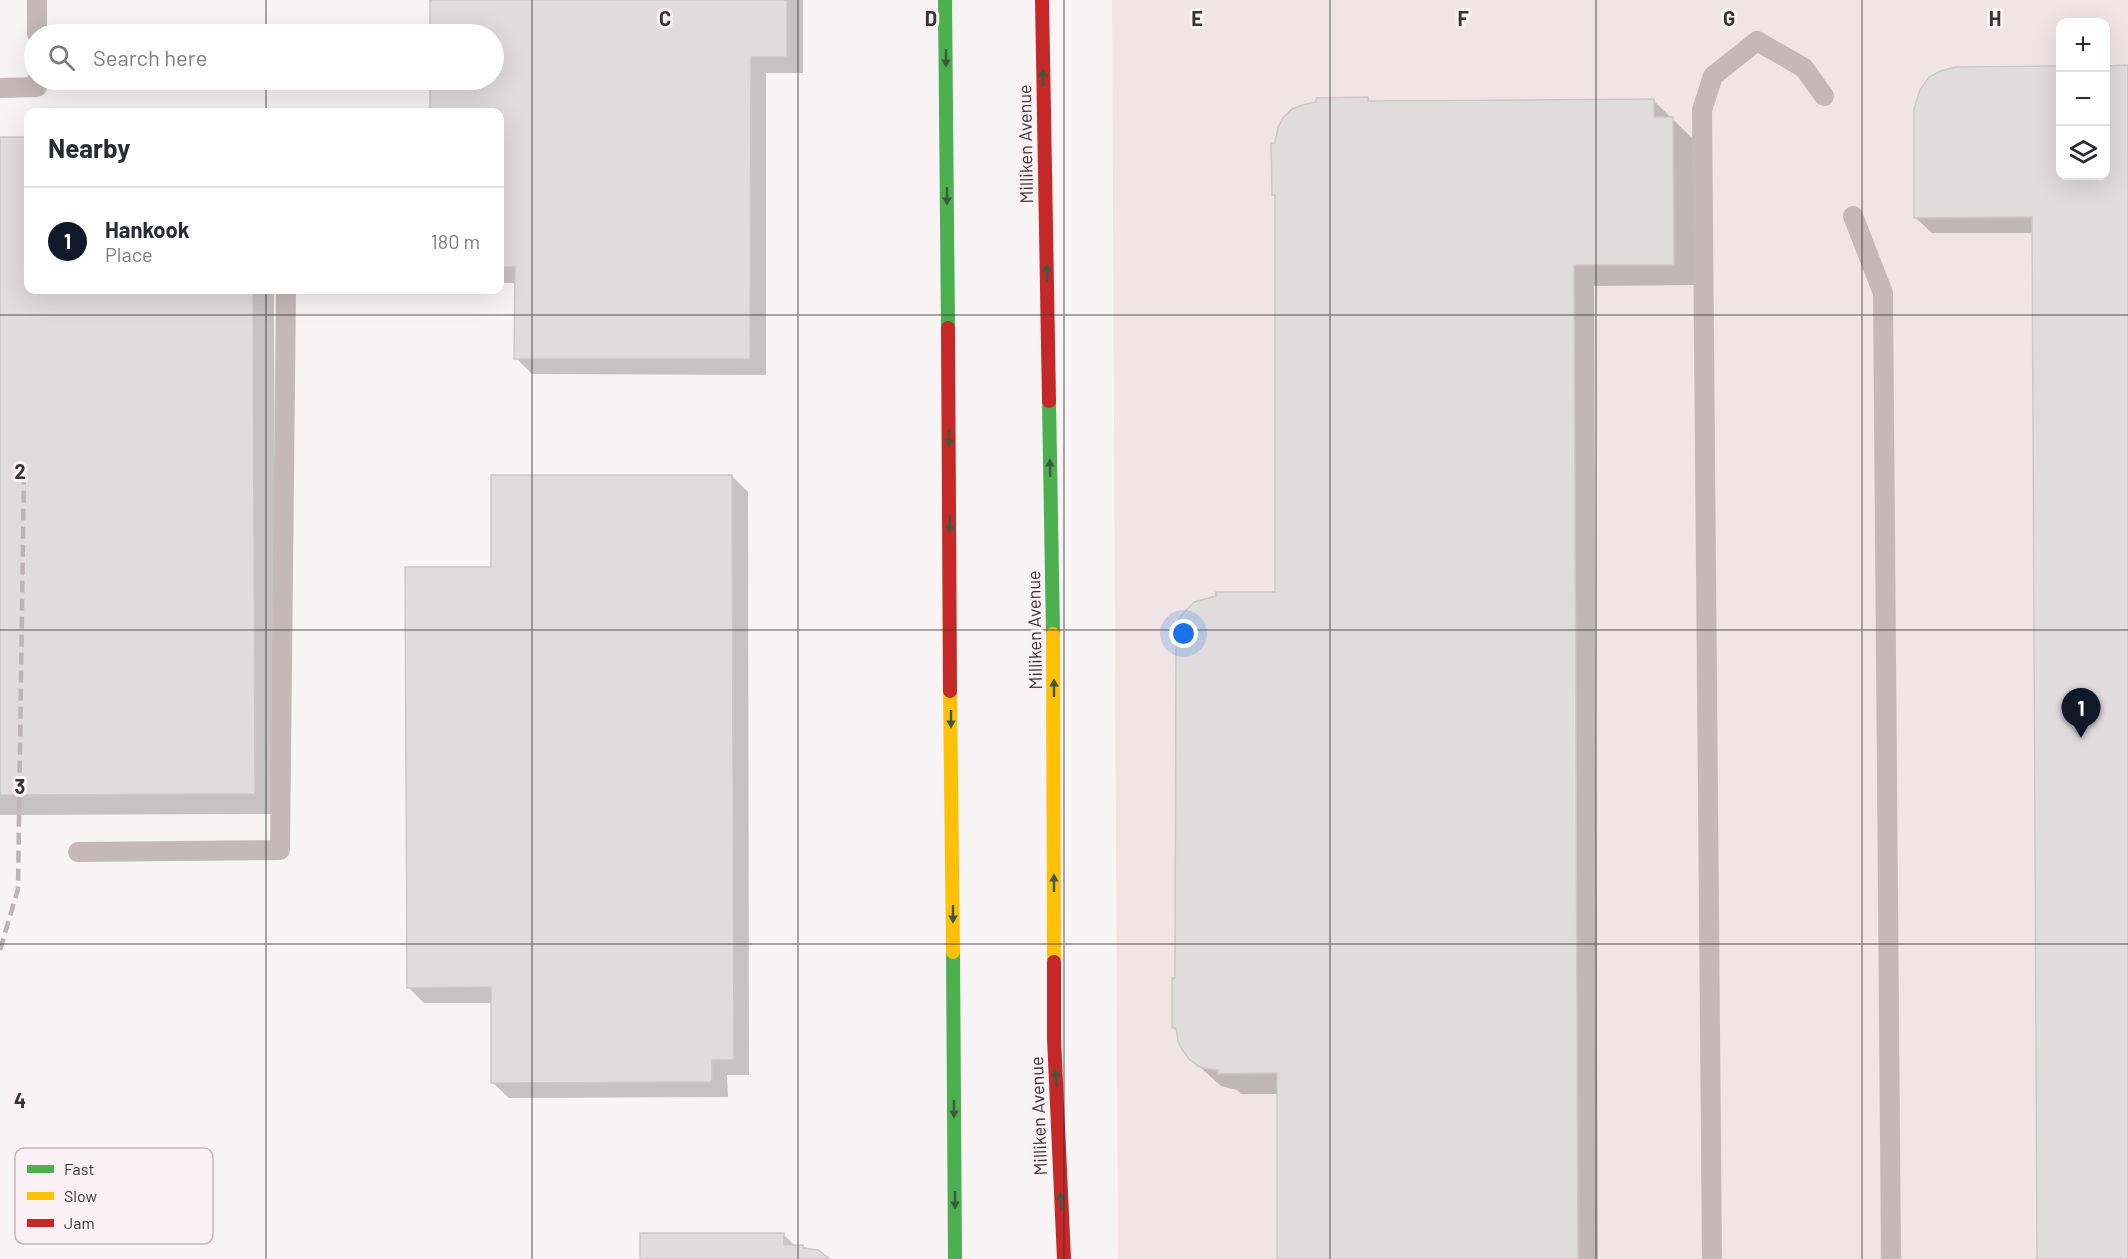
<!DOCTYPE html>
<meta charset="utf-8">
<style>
:root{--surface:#fff;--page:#f2f2f3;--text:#2b2b33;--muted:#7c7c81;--line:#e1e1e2;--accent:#111827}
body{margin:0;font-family:Barlow,sans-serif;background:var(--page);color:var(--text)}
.controls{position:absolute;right:18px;top:18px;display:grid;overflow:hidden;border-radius:12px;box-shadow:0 6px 24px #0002}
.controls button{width:54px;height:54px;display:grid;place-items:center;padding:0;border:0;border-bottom:2px solid var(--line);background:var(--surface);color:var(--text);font:30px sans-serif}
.you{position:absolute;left:1184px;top:634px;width:21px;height:21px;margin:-15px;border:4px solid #fff;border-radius:50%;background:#1a73e8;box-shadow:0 0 0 9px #1a73e833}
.badge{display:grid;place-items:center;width:39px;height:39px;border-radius:50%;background:var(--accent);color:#fff;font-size:20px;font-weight:700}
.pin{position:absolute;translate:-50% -50px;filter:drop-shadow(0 2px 3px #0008)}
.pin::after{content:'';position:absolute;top:32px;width:21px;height:18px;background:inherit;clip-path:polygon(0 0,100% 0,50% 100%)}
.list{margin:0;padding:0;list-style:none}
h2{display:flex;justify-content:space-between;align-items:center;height:78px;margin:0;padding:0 24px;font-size:26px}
h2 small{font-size:20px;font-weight:400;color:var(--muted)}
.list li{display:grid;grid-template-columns:39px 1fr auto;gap:18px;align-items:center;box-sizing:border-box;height:108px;padding:0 24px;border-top:2px solid var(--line)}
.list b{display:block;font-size:22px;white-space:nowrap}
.list p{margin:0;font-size:20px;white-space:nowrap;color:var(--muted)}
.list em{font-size:20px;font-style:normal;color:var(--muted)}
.icon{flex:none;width:33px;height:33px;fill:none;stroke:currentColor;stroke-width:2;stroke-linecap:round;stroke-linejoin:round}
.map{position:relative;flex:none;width:2128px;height:1259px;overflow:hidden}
.search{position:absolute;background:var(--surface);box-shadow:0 6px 24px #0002;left:24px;top:24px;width:480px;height:66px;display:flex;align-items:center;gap:15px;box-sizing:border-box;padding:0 21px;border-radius:33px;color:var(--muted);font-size:22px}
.panel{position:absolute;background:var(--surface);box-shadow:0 6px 24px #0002;left:24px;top:108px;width:480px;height:186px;border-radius:12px}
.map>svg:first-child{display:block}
.built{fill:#f0e4e7;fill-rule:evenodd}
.shadow{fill:#0003}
.building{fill:#e0dcdd;stroke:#ccc8c9;stroke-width:1.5}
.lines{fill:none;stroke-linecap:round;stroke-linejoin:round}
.lane{stroke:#c5b8bb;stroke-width:20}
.fast{stroke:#4caf50;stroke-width:14}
.slow{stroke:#ffc107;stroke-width:14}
.jam{stroke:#c62828;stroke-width:14}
.rail{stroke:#bcb4b7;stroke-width:4.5;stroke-dasharray:12 6;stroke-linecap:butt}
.oneway{fill:#3e593d}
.grid{fill:none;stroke:#383435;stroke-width:1.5;stroke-opacity:0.55}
.labels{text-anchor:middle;stroke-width:6;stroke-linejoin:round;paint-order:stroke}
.street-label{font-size:18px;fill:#383435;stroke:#fbf0f3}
.key{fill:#fbf0f3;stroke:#c0b8ba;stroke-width:1.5}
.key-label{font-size:16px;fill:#383435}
.grid-label{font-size:20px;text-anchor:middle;font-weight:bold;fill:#383435;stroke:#fbf0f3;stroke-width:6;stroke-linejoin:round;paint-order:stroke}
</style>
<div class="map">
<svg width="2128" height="1259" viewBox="0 0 2128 1259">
<rect width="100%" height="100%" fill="#f8f3f4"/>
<!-- built -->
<path class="built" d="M1112,0H2128V1259H1118ZM2060,22H2106V176H2060Z"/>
<!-- shadow -->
<g class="shadow">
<polygon points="432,0 803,0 803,73 766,73 766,375 532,374 516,358 516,283 500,283 500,112 432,112 432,80 494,80 494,34 432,34"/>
<polygon points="2060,67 2060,176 2106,176 2106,67 2128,67 2128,1259 2039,1259 2033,233 1932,233 1915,217 1955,68"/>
<polygon points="1368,99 1371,102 1654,101 1694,140 1694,285 1594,286 1598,1259 1279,1259 1279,1094 1241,1094 1237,1090 1221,1086 1190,1058 1178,1032 1174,1028 1177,979 1277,594 1276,198 1273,195"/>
<polygon points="0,139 28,139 28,290 274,290 276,814 0,815"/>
<polygon points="732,476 748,492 749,1075 727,1075 728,1097 509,1098 492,1082 492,1003 424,1003 408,987 492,569"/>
<polygon points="784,1235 795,1246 803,1246 827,1259 642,1259"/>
</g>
<!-- building -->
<g class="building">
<polygon points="430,0 787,0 787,57 751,57 750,359 514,359 515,267 500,267 500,112 430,112 430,80 494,80 494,34 430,34"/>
<polygon points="2128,65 2128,1259 2037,1259 2032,217 1914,218 1914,109 1920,90 1929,77 1941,71 1955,67 2060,66 2060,176 2106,176 2106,66"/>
<polygon points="1368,97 1368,101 1654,99 1654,117 1673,117 1674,265 1574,265 1578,1259 1277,1259 1277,1073 1218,1074 1218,1070 1208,1069 1198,1066 1189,1059 1183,1051 1178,1041 1176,1028 1172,1028 1172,978 1175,978 1176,627 1180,617 1194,602 1216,596 1216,592 1275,592 1275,195 1272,195 1271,143 1275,143 1278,127 1283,118 1292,109 1302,105 1316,102 1316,98"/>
<polygon points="0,137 28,137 28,290 253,290 255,794 0,795"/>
<polygon points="491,475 732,475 734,1060 712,1060 712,1082 491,1083 491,987 407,988 405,567 491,567"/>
<polygon points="640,1233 784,1233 784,1245 803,1245 803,1248 818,1250 830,1259 640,1259"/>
</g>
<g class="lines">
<!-- lane -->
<g class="lane">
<polyline points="37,0 37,34"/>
<polyline points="0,88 37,87 37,80"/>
<polyline points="1853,216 1883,293 1891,1259"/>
<polyline points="78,852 280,850 286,290"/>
<polyline points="1712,1259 1702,110 1713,76 1757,41 1804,68 1824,96"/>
</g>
<!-- fast -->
<g class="fast">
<polyline points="945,0 948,328"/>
<polyline points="1049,401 1053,634"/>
<polyline points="953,952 955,1259"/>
</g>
<!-- slow -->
<g class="slow">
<polyline points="1053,634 1054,962"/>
<polyline points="950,691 953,952"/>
</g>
<!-- jam -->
<g class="jam">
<polyline points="1042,0 1049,401"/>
<polyline points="948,328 950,691"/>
<polyline points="1054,962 1054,1038 1064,1259"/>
</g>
<!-- rail -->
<polyline class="rail" points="0,950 18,889 24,468"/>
</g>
<!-- one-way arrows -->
<defs><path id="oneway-solid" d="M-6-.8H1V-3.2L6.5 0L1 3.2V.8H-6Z" transform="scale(1.5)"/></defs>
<g class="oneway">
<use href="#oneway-solid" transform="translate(946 58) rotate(90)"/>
<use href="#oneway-solid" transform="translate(1043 78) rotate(-91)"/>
<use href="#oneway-solid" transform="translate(947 196) rotate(90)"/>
<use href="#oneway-solid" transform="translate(1047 273) rotate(-91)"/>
<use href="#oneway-solid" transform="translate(949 438) rotate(90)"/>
<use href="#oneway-solid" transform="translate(1050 468) rotate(-91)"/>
<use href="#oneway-solid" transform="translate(950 524) rotate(90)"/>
<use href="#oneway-solid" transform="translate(1054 688) rotate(-90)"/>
<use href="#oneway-solid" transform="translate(951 719) rotate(90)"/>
<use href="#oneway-solid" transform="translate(1054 883) rotate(-90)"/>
<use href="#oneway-solid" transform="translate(953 914) rotate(90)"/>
<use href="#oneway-solid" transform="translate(1056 1078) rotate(-92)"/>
<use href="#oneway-solid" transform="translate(954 1109) rotate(90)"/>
<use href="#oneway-solid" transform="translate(955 1200) rotate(90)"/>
<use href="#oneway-solid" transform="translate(1061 1201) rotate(-93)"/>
</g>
<!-- grid -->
<path class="grid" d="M266,0V34M532,0V1259M798,0V1259M1064,0V1259M1330,0V1259M1596,0V1259M1862,0V1259M266,80V112M266,290V1259M0,315H2128M0,630H2128M0,944H2128"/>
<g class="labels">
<!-- street labels -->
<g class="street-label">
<text transform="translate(1026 144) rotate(-91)" y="6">Milliken Avenue</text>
<text transform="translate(1035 630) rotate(-91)" y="6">Milliken Avenue</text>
<text transform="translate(1039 1116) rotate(-92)" y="6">Milliken Avenue</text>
</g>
</g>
<!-- legend -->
<rect x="15" y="1148" width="198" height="96" rx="9" class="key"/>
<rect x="27" y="1165" width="27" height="8" fill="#4caf50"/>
<rect x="27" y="1192" width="27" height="8" fill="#ffc107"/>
<rect x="27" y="1219" width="27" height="8" fill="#c62828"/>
<g class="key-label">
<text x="64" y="1175">Fast</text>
<text x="64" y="1202">Slow</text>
<text x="64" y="1229">Jam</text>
</g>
<g class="grid-label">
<text x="665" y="26">C</text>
<text x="931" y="26">D</text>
<text x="1197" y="26">E</text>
<text x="1463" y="26">F</text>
<text x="1729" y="26">G</text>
<text x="1995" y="26">H</text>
<text x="20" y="479">2</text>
<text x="20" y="794">3</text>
<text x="20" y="1108">4</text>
</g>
</svg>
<div class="controls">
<button>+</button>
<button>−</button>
<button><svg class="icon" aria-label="layers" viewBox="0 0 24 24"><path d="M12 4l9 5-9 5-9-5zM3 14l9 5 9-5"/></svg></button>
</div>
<div class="you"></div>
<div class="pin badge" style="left:2081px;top:738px">1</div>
<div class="search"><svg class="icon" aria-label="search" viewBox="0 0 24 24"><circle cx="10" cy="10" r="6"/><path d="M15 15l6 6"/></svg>Search here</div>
<section class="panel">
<h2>Nearby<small></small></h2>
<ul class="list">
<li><span class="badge">1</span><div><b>Hankook</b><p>Place</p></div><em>180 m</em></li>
</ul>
</section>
</div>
